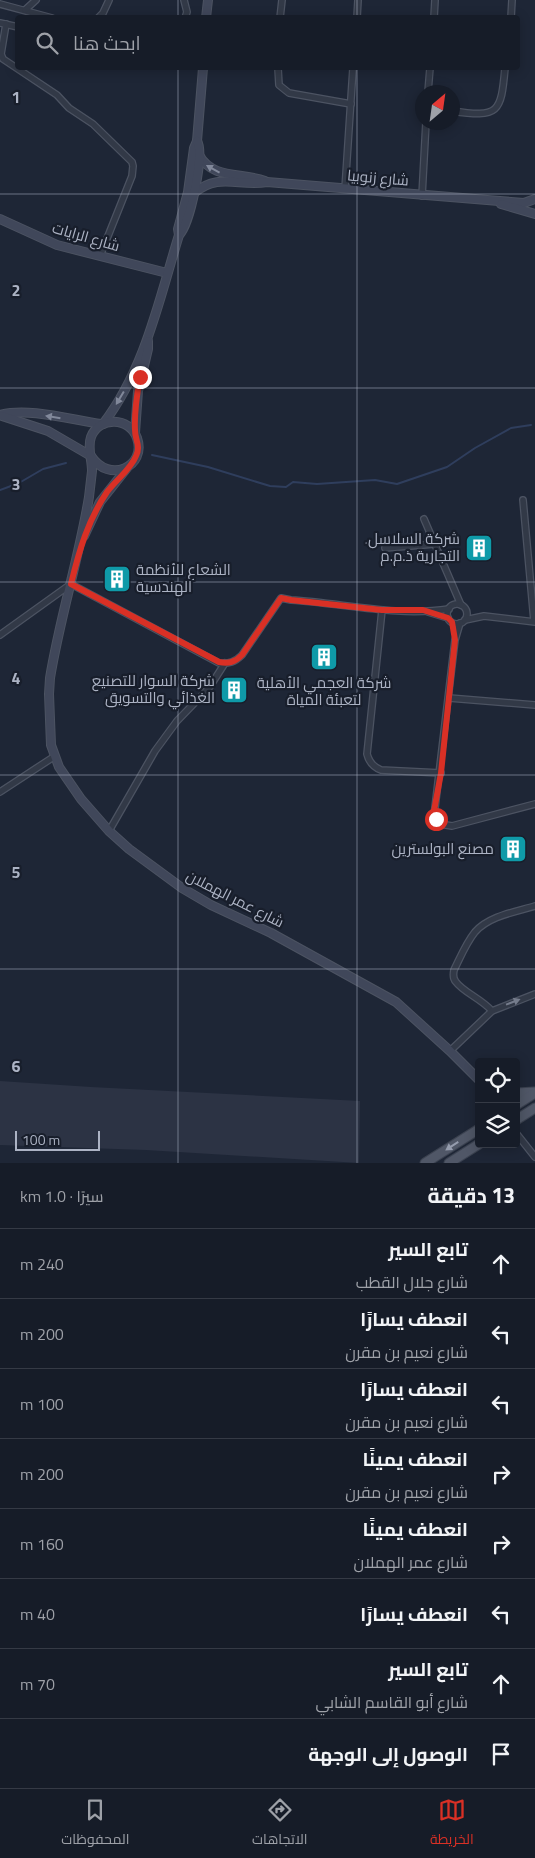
<!DOCTYPE html>
<html lang="ar">
<meta charset="utf-8">
<style>
:root{--surface:#161c28;--page:#232934;--text:#f1f3f6;--muted:#9ea1a8;--line:#353a45;--accent:#d93025}
body{margin:0;font-family:"Titillium Web",Cairo,sans-serif;background:var(--page);color:var(--text);direction:rtl}
.controls{position:absolute;right:15px;bottom:15px;display:grid;overflow:hidden;border-radius:5px;box-shadow:0 2px 12px #0003}
.controls button{width:45px;height:45px;display:grid;place-items:center;padding:0;border:0;border-bottom:1px solid var(--line);background:var(--surface);color:var(--text);font:25px sans-serif}
.compass{position:absolute;left:415px;top:85px;width:45px;height:45px;border-radius:50%;background:var(--surface);box-shadow:0 2px 12px #0003;rotate:29deg}
.scale{position:absolute;left:15px;bottom:12px;width:85px;box-sizing:border-box;padding-left:5px;border:2px solid #acb3c4;border-top:0;font-size:14px;line-height:18px;white-space:nowrap;color:#acb3c4;-webkit-text-stroke:4px #181e2b;paint-order:stroke}
.stop{position:absolute;width:15px;height:15px;margin:-11px;border:4px solid #d93025;border-radius:50%;background:#fff}
.stop.end{background:#d93025;border-color:#fff;box-shadow:0 1px 5px #0008}
.list{margin:0;padding:0;list-style:none}
h2{display:flex;justify-content:space-between;align-items:center;height:65px;margin:0;padding:0 20px;font-size:21px}
h2 small{font-size:16px;font-weight:400;color:var(--muted)}
.list li{display:grid;grid-template-columns:32px 1fr auto;gap:15px;align-items:center;box-sizing:border-box;height:70px;padding:0 20px;border-top:1px solid var(--line)}
.list b{display:block;font-size:19px;white-space:nowrap}
.list p{margin:0;font-size:16px;white-space:nowrap;color:var(--muted)}
.list em{font-size:16px;font-style:normal;color:var(--muted)}
.icon{flex:none;width:28px;height:28px;fill:none;stroke:currentColor;stroke-width:2;stroke-linecap:round;stroke-linejoin:round}
.map{position:relative;flex:none;width:535px;height:1163px;overflow:hidden;direction:ltr}
.search{position:absolute;background:var(--surface);box-shadow:0 2px 12px #0003;left:15px;right:15px;top:15px;height:55px;display:flex;align-items:center;gap:12px;box-sizing:border-box;padding:0 18px;border-radius:5px;color:var(--muted);font-size:19px}
.sheet{height:625px;background:var(--surface)}
nav{display:flex;justify-content:space-around;align-items:center;box-sizing:border-box;height:70px;border-top:1px solid var(--line);background:var(--surface);font-size:14px;color:var(--muted)}
nav a{display:grid;justify-items:center;gap:2px}
nav .on{color:var(--accent)}
.map>svg:first-child{display:block}
.airport{fill:#2c3344}
.lines{fill:none;stroke-linecap:round;stroke-linejoin:round}
.stream{stroke:#2f3e5d;stroke-width:2}
.street-casing{stroke:#4c5362;stroke-width:8}
.secondary-casing{stroke:#4c5362;stroke-width:10}
.primary-casing{stroke:#3b4250;stroke-width:11}
.street{stroke:#323947;stroke-width:5.5}
.secondary{stroke:#40475a;stroke-width:8}
.primary{stroke:#505767;stroke-width:9}
.oneway{fill:#81889a}
.oneway2{fill:#757c8c}
.oneway3{fill:#959cad}
.route{stroke:#d93025;stroke-width:6}
.grid{fill:none;stroke:#acb3c4;stroke-width:1;stroke-opacity:0.55}
.labels{text-anchor:middle;stroke-width:4.5;stroke-linejoin:round;paint-order:stroke}
.street-label{font-size:15px;fill:#acb3c4;stroke:#181e2b}
.poi-label{font-size:15px;fill:#acb3c4;stroke:#181e2b;text-anchor:end}
.grid-label{font-size:16px;text-anchor:middle;font-weight:bold;fill:#acb3c4;stroke:#181e2b;stroke-width:4.5;stroke-linejoin:round;paint-order:stroke}
</style>
<div class="map">
<svg width="535" height="1163" viewBox="0 0 535 1163">
<rect width="100%" height="100%" fill="#1e2636"/>
<!-- airport -->
<polygon class="airport" points="0,1081 91,1087 360,1101 359,1163 146,1150 0,1145"/>
<g class="lines">
<!-- stream -->
<g class="stream">
<polyline points="152,455 208,467 270,486 286,487 293,482 317,484 375,480 397,484 447,467 475,448 511,428 531,425"/>
<polyline points="0,490 19,483 43,469 66,463"/>
</g>
<!-- street casing -->
<g class="street-casing">
<g id="street">
<polyline points="184,0 187,12 185,18"/>
<polyline points="0,4 52,18"/>
<polyline points="25,10 36,0"/>
<polyline points="98,18 103,13 109,0"/>
<polyline points="280,18 282,0"/>
<polyline points="357,18 358,0"/>
<polyline points="434,18 435,0"/>
<polyline points="511,18 512,0"/>
<polyline points="0,23 18,27"/>
<polyline points="6,24 1,54 3,59 57,95 69,108 93,124 132,162 133,166 132,176 100,256"/>
<polyline points="278,68 279,85 289,93 351,104"/>
<polyline points="428,92 430,68"/>
<path d="M452,111C499,118 501,113 505,68"/>
<polyline points="345,189 353,68"/>
<polyline points="422,196 426,122"/>
<polyline points="523,500 534,621"/>
<polyline points="424,519 461,605"/>
<polyline points="385,548 435,544"/>
<circle cx="457" cy="614" r="10"/>
<path d="M382,610L367,754C369,762 373,767 381,770L441,773"/>
<polyline points="428,612 448,618"/>
<polyline points="465,620 484,616 535,622"/>
<polyline points="460,623 455,640 434,816 440,824 452,826 535,804"/>
<path d="M0,635L71,584L219,663C229,664 235,662 242,655L281,598L291,600C343,603 396,617 449,609"/>
<polyline points="449,698 535,705"/>
<polyline points="0,792 55,756"/>
<polyline points="109,831 155,751 177,721 209,688 225,663"/>
<path d="M492,1011C482,999 463,992 456,982C453,979 453,975 454,970C460,958 466,943 475,932C489,916 515,912 535,906"/>
<polyline points="450,1051 492,1011 535,994"/>
<polyline points="516,1133 535,1157"/>
</g>
</g>
<!-- secondary casing -->
<g class="secondary-casing">
<g id="secondary">
<polyline points="206,18 208,0"/>
<path d="M199,155C213,180 241,172 265,181"/>
<path d="M194,193C219,172 239,187 267,182L487,200L524,203L535,199"/>
<polyline points="501,204 535,214"/>
<polyline points="0,219 57,245 167,273"/>
<polyline points="179,235 178,229 188,192 194,148 197,141 203,68"/>
<path d="M0,415C28,407 72,420 101,424"/>
<polyline points="2,416 48,431 91,456"/>
<path d="M103,424C145,369 159,300 179,235C190,225 205,153 197,141"/>
<polyline points="135,433 138,391 148,349 148,341"/>
<path d="M91,456C109,484 147,467 137,438C130,417 99,416 91,437C87,448 92,459 92,471C91,479 90,488 89,497C79,558 60,617 50,678L49,694L51,745L59,767L81,799L109,831L129,849L182,888L211,905L271,933L396,1002L450,1051L479,1080"/>
<polyline points="84,536 100,502 127,468"/>
</g>
</g>
<!-- primary casing -->
<g class="primary-casing">
<g id="primary">
<polyline points="516,1093 535,1092"/>
<polyline points="516,1105 535,1093"/>
<polyline points="516,1120 535,1108"/>
<polyline points="425,1163 479,1129"/>
<polyline points="449,1163 479,1144"/>
</g>
</g>
<!-- street -->
<use href="#street" class="street"/>
<!-- secondary -->
<use href="#secondary" class="secondary"/>
<!-- primary -->
<use href="#primary" class="primary"/>
</g>
<!-- one-way arrows -->
<defs><path id="oneway-solid" d="M-6-.8H1V-3.2L6.5 0L1 3.2V.8H-6Z" transform="scale(1.25)"/></defs>
<g class="oneway">
<use href="#oneway-solid" transform="translate(213 169) rotate(-151)"/>
<use href="#oneway-solid" transform="translate(120 398) rotate(121)"/>
<use href="#oneway-solid" transform="translate(53 417) rotate(-171)"/>
</g>
<use class="oneway2" href="#oneway-solid" transform="translate(513 1002) rotate(-21)"/>
<use class="oneway3" href="#oneway-solid" transform="translate(452 1146) rotate(147)"/>
<g class="lines">
<!-- route -->
<path class="route" d="M140,377C137,394 134,412 135,430C135,440 141,446 136,456C131,469 116,480 107,492C88,520 79,551 71,584L219,662C229,664 235,662 242,655L281,598L291,600L382,610H423L448,618L452,622L455,640L441,773L434,811L436,819"/>
</g>
<!-- grid -->
<path class="grid" d="M178,0V18M357,0V18M178,68V1163M357,68V1163M0,194H535M0,388H535M0,582H535M0,775H535M0,969H535"/>
<!-- icons -->
<defs>
<g id="building-square" transform="scale(1.4375)"><rect x="-9" y="-9" width="18" height="18" rx="4" fill="#0f9aa8" stroke="#181e2b"/><path d="M-4-6H4V6H1V3H-1V6H-4ZM-2.5-4.3h1.7v1.8h-1.7ZM.8-4.3h1.7v1.8H.8ZM-2.5-1h1.7V.8h-1.7ZM.8-1h1.7V.8H.8Z" fill="#fff"/></g>
</defs>
<g fill-rule="evenodd">
<use href="#building-square" x="479" y="548"/>
<use href="#building-square" x="117" y="579"/>
<use href="#building-square" x="324" y="657"/>
<use href="#building-square" x="234" y="690"/>
<use href="#building-square" x="513" y="849"/>
</g>
<g class="labels">
<!-- street labels -->
<g class="street-label">
<text transform="translate(378 178) rotate(5)" y="5">شارع زنوبيا</text>
<text transform="translate(86 237) rotate(16)" y="5">شارع الرايات</text>
<text transform="translate(235 899) rotate(27)" y="5">شارع عمر الهملان</text>
</g>
<!-- poi labels -->
<g class="poi-label">
<text x="460" y="544">.شركة السلاسل<tspan x="460" dy="17">التجارية ذ.م.م</tspan></text>
<text x="136" y="575" text-anchor="start">الشعاع للأنظمة<tspan x="136" dy="17">الهندسية</tspan></text>
<text x="215" y="686">شركة السوار للتصنيع<tspan x="215" dy="17">الغذائي والتسويق</tspan></text>
<text x="324" y="688" text-anchor="middle">شركة العجمي الأهلية<tspan x="324" dy="17">لتعبئة المياة</tspan></text>
<text x="494" y="854">مصنع البولسترين</text>
</g>
</g>
<g class="grid-label">
<text x="16" y="103">1</text>
<text x="16" y="296">2</text>
<text x="16" y="490">3</text>
<text x="16" y="684">4</text>
<text x="16" y="878">5</text>
<text x="16" y="1072">6</text>
</g>
</svg>
<div class="controls">
<button><svg class="icon" aria-label="locate" viewBox="0 0 24 24"><circle cx="12" cy="12" r="6"/><path d="M12 2v4M12 18v4M2 12h4M18 12h4"/></svg></button>
<button><svg class="icon" aria-label="layers" viewBox="0 0 24 24"><path d="M12 4l9 5-9 5-9-5zM3 14l9 5 9-5"/></svg></button>
</div>
<svg class="compass" viewBox="-18 -18 36 36"><path d="M0-13l5 13h-10z" fill="#e53935"/><path d="M0 13l5-13h-10z" fill="#9ea1a8"/></svg>
<div class="scale">100 m</div>
<div class="stop" style="left:436px;top:819px"></div>
<div class="stop end" style="left:140px;top:377px"></div>
<div class="search"><svg class="icon" aria-label="search" viewBox="0 0 24 24"><circle cx="10" cy="10" r="6"/><path d="M15 15l6 6"/></svg>ابحث هنا</div>
</div>
<section class="sheet">
<h2>13 دقيقة<small>سيرًا · 1.0 km</small></h2>
<ul class="list">
<li><svg class="icon" aria-label="ahead" viewBox="0 0 24 24"><path d="M12 20V5M6 11l6-6 6 6"/></svg><div><b>تابع السير</b><p>شارع جلال القطب</p></div><em>240 m</em></li>
<li><svg class="icon" aria-label="left" viewBox="0 0 24 24"><path d="M17 20v-9H6M10 6l-5 5 5 5"/></svg><div><b>انعطف يسارًا</b><p>شارع نعيم بن مقرن</p></div><em>200 m</em></li>
<li><svg class="icon" aria-label="left" viewBox="0 0 24 24"><path d="M17 20v-9H6M10 6l-5 5 5 5"/></svg><div><b>انعطف يسارًا</b><p>شارع نعيم بن مقرن</p></div><em>100 m</em></li>
<li><svg class="icon" aria-label="right" viewBox="0 0 24 24"><path d="M7 20v-9h11M14 6l5 5-5 5"/></svg><div><b>انعطف يمينًا</b><p>شارع نعيم بن مقرن</p></div><em>200 m</em></li>
<li><svg class="icon" aria-label="right" viewBox="0 0 24 24"><path d="M7 20v-9h11M14 6l5 5-5 5"/></svg><div><b>انعطف يمينًا</b><p>شارع عمر الهملان</p></div><em>160 m</em></li>
<li><svg class="icon" aria-label="left" viewBox="0 0 24 24"><path d="M17 20v-9H6M10 6l-5 5 5 5"/></svg><div><b>انعطف يسارًا</b></div><em>40 m</em></li>
<li><svg class="icon" aria-label="ahead" viewBox="0 0 24 24"><path d="M12 20V5M6 11l6-6 6 6"/></svg><div><b>تابع السير</b><p>شارع أبو القاسم الشابي</p></div><em>70 m</em></li>
<li><svg class="icon" aria-label="arrive" viewBox="0 0 24 24"><path d="M6 21V4h12l-3 4 3 4H6"/></svg><div><b>الوصول إلى الوجهة</b></div></li>
</ul>
</section>
<nav>
<a class="on"><svg class="icon" aria-label="map" viewBox="0 0 24 24"><path d="M3 6l6-2 6 2 6-2v14l-6 2-6-2-6 2zM9 4v14M15 6v14"/></svg>الخريطة</a>
<a><svg class="icon" aria-label="directions" viewBox="0 0 24 24"><path d="M12 3l9 9-9 9-9-9zM9 14v-3h6M13 9l2 2-2 2"/></svg>الاتجاهات</a>
<a><svg class="icon" aria-label="saved" viewBox="0 0 24 24"><path d="M7 4h10v16l-5-4-5 4z"/></svg>المحفوظات</a>
</nav>
